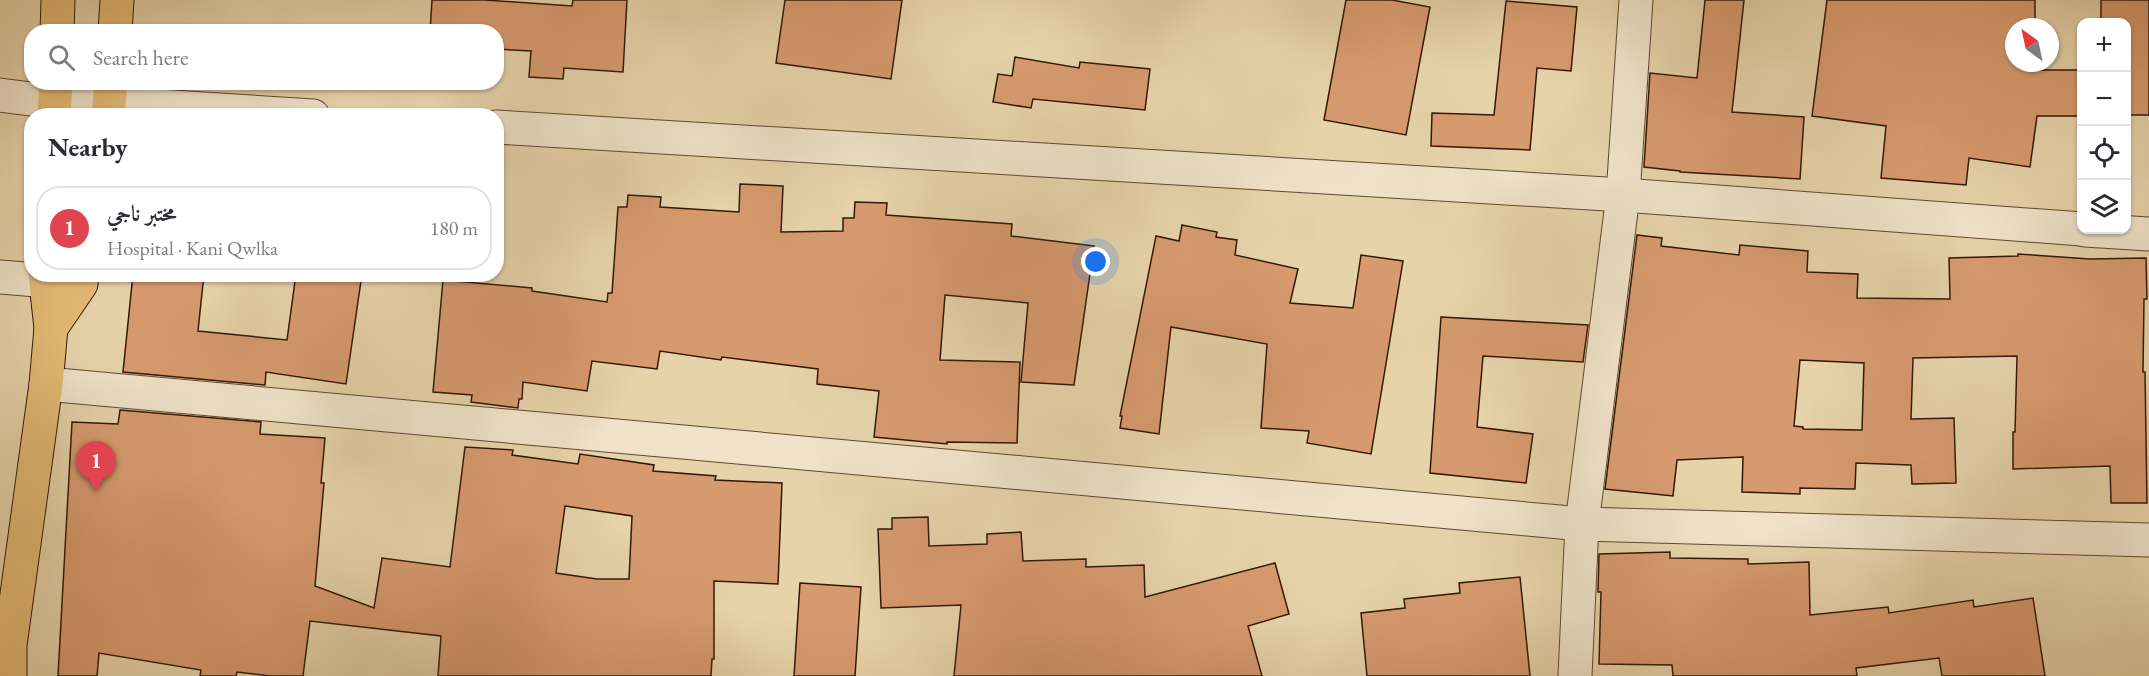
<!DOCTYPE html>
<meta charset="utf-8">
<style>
:root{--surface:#fff;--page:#f2f2f3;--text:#2b2b33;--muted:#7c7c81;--line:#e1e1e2;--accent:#111827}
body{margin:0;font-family:"EB Garamond",Amiri,serif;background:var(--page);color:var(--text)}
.controls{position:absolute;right:18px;top:18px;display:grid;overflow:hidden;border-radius:12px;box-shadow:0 2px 4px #0004}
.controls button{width:54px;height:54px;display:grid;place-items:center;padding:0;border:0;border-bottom:2px solid var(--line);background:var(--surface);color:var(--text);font:30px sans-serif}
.compass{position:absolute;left:2005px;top:18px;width:54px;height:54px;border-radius:50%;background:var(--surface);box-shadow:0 2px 4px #0004;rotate:327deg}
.you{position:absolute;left:1096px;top:262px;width:21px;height:21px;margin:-15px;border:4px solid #fff;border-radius:50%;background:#1a73e8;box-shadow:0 0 0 9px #1a73e833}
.badge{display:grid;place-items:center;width:39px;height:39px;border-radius:50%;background:var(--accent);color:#fff;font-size:20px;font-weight:700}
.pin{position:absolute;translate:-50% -50px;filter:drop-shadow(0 2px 3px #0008)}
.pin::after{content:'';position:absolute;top:32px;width:21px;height:18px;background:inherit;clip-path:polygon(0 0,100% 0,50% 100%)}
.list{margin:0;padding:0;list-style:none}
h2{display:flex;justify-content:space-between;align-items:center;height:78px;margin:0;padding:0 24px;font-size:26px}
h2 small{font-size:20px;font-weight:400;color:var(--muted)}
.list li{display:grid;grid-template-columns:39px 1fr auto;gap:18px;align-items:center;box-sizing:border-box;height:84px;margin:0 12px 12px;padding:0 12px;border:2px solid var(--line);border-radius:24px}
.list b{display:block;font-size:22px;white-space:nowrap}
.list p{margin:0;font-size:20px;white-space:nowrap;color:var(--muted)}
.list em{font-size:20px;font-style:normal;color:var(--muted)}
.icon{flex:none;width:33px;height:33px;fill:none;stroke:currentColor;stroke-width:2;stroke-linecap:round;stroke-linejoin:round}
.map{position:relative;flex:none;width:2149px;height:676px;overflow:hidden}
.search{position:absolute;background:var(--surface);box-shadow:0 2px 4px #0004;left:24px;top:24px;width:480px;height:66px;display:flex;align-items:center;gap:15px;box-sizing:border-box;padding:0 21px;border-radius:24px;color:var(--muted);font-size:22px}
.panel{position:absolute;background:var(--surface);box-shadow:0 2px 4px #0004;left:24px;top:108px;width:480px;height:174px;border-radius:24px}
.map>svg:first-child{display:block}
.building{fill:#d79a6f;stroke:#331806;stroke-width:1.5;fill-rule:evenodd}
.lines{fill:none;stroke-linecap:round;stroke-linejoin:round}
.minor-casing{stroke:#60472f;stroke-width:35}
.major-casing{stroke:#331806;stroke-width:35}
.minor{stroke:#efe2c8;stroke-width:33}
.major{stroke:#e3ba75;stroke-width:33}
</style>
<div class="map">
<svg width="2149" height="676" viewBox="0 0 2149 676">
<rect width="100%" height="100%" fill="#e6d3aa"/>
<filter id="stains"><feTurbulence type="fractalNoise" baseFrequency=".00333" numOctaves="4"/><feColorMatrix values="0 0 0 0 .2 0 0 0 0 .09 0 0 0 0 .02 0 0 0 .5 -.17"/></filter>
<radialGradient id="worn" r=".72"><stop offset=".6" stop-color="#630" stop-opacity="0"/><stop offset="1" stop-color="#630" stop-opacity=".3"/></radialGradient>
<!-- building -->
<g class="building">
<polygon points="432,0 485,0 572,6 573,0 627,0 623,72 564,68 563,79 529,77 531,51 496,49 496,32 430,32"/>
<polygon points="785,0 902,0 891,79 776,63"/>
<polygon points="1346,0 1392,0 1430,7 1406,135 1324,120"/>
<polygon points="1705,0 1744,0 1732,112 1804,117 1800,179 1680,172 1680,171 1644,167 1650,73 1697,78"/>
<polygon points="1827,0 2035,0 2035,27 2014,27 2014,63 2036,63 2036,70 2082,70 2082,116 2037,116 2030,167 1969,158 1966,185 1881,178 1886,126 1812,116"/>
<polygon points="2101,0 2149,0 2149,115 2127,115 2127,22 2101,22"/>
<polygon points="1506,1 1577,7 1571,71 1537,68 1530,150 1431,146 1432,113 1494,115"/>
<polygon points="1015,57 1079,68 1080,62 1150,69 1145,110 1033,99 1031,108 993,102 998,74 1012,76"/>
<polygon points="740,184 783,186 781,232 843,231 843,218 854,218 855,202 887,203 886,215 1012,224 1011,236 1094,246 1074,385 1021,382 1028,303 945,295 940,360 1020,362 1017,443 947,442 947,444 874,437 879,391 817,384 818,369 722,357 721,360 660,351 657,369 592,361 587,391 523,382 522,399 519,399 518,408 471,402 472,395 433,392 443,280 532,288 532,291 607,302 608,293 612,293 618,207 627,207 628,195 661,197 660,207 739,212"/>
<polygon points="1182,225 1217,232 1216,237 1237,240 1235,255 1298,269 1290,303 1353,308 1361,255 1403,261 1371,454 1307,443 1309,431 1261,428 1267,344 1171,327 1159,434 1120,428 1122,416 1120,416 1156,236 1179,241"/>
<path d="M1637,235L1662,238L1661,246L1739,255L1740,245L1808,251L1807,272L1858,274L1857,298L1950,299L1949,258L2018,256V254L2090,259L2146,258L2147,299H2144L2143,372H2145L2147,503H2111L2110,466L2013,469V432H2015L2017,356L1913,358L1911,419L1954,418L1956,483L1912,484L1911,465L1856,463L1855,489L1800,488V494L1742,492L1743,457L1677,460L1673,496L1605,489ZM1800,360L1864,363L1862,430L1803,429V427L1794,426Z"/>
<polygon points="133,274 204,274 198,331 287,340 296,274 362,274 346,384 266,372 265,385 123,372"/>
<polygon points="1441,317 1588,325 1583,362 1483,356 1477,427 1533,434 1526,483 1430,473"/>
<path d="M120,410L261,422L260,434L325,438L321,483H324L315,586L374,608L382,558L450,567L465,447L513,450L512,455L578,464L580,454L654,465L653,471L716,476L715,480L782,483L778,584L714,581V659H712L711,676H438L441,636L310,621L303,676H270L237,672L236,676H200L201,670L99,653L97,676H58L72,422L118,424ZM565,506L632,516L629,579H597L556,573Z"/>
<polygon points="928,517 929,546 987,544 987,534 1021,532 1023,561 1086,559 1086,567 1144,565 1145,597 1275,563 1289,614 1248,626 1262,676 954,676 961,605 881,608 878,529 892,529 892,518"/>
<polygon points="1670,552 1670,558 1748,559 1748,564 1809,562 1810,615 1888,607 1889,613 1973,600 1974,607 2033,598 2045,676 1942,676 1939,658 1856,668 1857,676 1673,676 1672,665 1599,664 1601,592 1598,592 1599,554"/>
<polygon points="1520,577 1530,676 1367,676 1361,613 1405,608 1404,599 1460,593 1459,583"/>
<polygon points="800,583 861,587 855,676 794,676"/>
</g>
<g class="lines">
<!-- minor casing -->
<g class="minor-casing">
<g id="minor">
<polyline points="0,95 55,102 110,103 313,116"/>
<polyline points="496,127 1623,195 2082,229"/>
<polyline points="2085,230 2149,234"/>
<polyline points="0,277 73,283"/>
<polyline points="46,384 1582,524 2149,540"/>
<polyline points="1575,676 1582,524 1623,195 1636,0"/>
</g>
</g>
<!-- major casing -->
<g class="major-casing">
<g id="major">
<polyline points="57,32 58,0"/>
<polyline points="115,32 117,0"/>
<polyline points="54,116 56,82"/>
<polyline points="108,116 111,82"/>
<polyline points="51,328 81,284 82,274"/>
<polyline points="10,676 10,645 46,384 51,328 45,274"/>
</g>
</g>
<!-- minor -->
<use href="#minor" class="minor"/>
<!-- major -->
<use href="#major" class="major"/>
</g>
<rect width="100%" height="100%" filter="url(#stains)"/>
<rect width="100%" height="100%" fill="url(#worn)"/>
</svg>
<div class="controls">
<button>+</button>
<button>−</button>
<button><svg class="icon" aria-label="locate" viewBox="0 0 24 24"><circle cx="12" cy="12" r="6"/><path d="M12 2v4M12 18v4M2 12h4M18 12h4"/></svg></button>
<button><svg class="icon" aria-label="layers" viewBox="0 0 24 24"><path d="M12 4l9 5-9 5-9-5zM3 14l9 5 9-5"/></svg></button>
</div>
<svg class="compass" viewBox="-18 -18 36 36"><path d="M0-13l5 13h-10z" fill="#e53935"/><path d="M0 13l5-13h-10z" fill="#7c7c81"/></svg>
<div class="you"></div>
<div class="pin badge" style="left:96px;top:491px;background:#e0444e">1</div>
<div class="search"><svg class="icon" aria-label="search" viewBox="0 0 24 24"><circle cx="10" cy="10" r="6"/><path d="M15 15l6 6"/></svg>Search here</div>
<section class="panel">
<h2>Nearby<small></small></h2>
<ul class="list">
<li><span class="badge" style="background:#e0444e">1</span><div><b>مختبر ناجي</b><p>Hospital · Kani Qwlka</p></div><em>180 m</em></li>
</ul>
</section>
</div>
